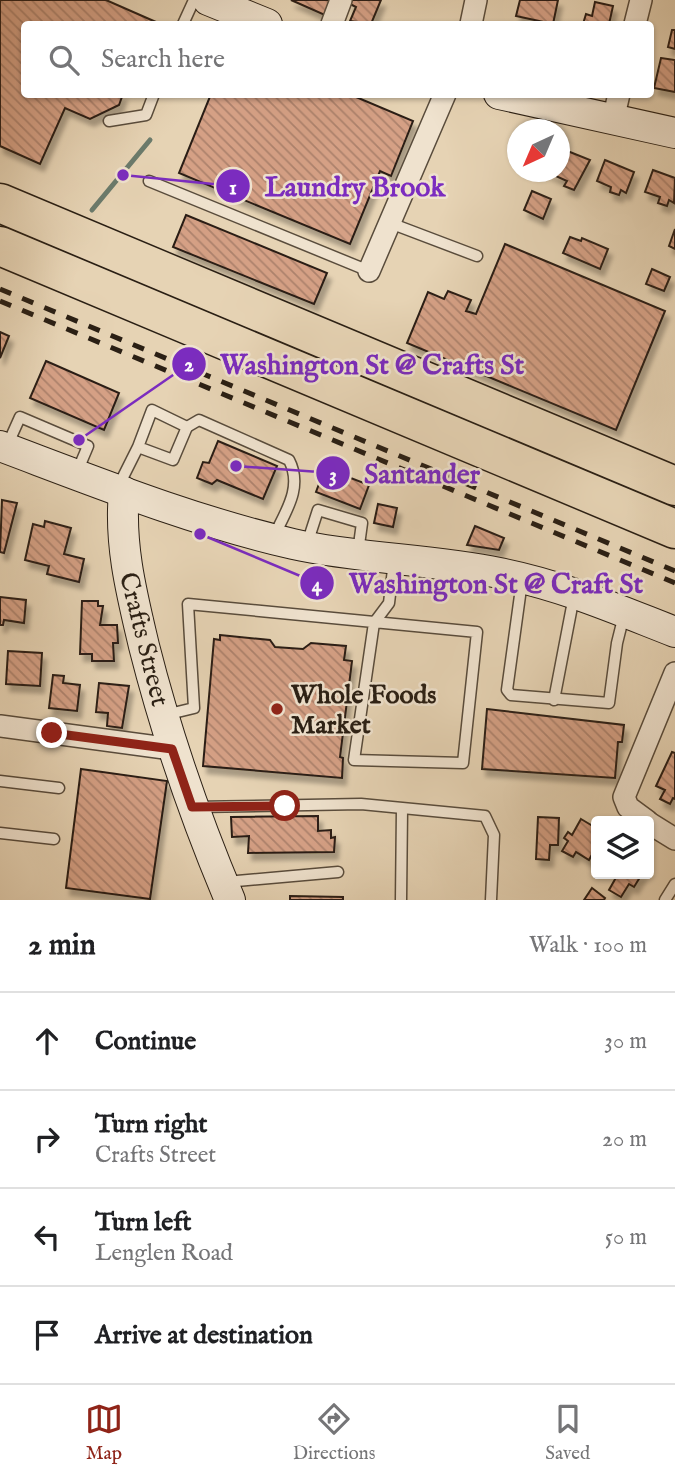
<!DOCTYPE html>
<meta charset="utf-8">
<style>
:root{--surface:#fff;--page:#f2f2f2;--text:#202124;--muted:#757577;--line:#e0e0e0;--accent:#8f2418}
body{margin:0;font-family:"IM FELL English",serif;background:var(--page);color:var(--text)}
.controls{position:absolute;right:21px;bottom:21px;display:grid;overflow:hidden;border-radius:7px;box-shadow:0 2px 5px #0004}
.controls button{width:63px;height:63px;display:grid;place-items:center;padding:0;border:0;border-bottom:2px solid var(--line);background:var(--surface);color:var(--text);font:35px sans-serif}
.compass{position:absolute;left:507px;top:119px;width:63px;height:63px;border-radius:50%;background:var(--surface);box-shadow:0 2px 5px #0004;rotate:224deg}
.stop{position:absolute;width:21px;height:21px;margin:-16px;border:5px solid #8f2418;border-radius:50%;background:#fff}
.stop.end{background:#8f2418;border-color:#fff;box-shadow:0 2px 7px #0008}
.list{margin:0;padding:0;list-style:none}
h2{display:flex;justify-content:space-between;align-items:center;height:91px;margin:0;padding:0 28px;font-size:30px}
h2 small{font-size:23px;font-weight:400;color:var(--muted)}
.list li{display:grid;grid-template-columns:46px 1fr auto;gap:21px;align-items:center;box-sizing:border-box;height:98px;padding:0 28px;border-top:2px solid var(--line)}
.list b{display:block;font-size:26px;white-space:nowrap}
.list p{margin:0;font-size:23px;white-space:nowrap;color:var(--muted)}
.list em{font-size:23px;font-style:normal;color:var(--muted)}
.icon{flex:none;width:38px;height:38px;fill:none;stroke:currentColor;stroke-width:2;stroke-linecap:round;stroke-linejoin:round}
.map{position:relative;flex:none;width:675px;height:900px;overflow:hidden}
.search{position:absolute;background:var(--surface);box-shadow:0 2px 5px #0004;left:21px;right:21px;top:21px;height:77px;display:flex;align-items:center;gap:18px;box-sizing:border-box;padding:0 24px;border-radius:7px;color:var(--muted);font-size:26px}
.sheet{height:483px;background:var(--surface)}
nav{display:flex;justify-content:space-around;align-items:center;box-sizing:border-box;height:98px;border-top:2px solid var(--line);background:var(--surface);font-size:19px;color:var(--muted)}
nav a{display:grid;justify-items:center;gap:4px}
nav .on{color:var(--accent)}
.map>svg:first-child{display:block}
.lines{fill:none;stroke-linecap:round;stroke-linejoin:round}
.stream{stroke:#6b7b6c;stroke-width:5}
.building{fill:url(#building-back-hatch);stroke:#2a1f14;stroke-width:2;filter:url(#shadow)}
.lane-casing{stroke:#594c3c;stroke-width:13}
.street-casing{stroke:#594c3c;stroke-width:24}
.secondary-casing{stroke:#2a1f14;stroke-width:32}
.highway-casing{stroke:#2a1f14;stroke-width:41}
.lane{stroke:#efe2ce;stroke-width:10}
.street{stroke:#efe2ce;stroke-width:21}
.secondary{stroke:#efe2ce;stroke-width:30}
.highway{stroke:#e6d3b4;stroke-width:38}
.rail{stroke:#2a1f14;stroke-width:5;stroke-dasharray:12 12;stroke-linecap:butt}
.route{stroke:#8f2418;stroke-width:9}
.poi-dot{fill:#8f2418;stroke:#efe2ce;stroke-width:2.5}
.labels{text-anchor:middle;stroke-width:5;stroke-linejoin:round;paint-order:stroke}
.street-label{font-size:26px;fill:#2a1f14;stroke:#efe2ce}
.poi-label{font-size:26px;font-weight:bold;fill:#2a1f14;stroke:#efe2ce;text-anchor:start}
.leader{fill:none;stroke:#7b2cbf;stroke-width:2.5}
.callout-dot{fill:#7b2cbf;stroke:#efe2ce;stroke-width:2.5}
.mark-label{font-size:21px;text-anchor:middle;font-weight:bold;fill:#fff}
.callout-label{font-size:28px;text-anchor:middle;font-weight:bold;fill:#7b2cbf;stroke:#efe2ce;stroke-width:5;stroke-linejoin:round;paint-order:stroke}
</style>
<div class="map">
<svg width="675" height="900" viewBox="0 0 675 900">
<defs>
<pattern id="building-back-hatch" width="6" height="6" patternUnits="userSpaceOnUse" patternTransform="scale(1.75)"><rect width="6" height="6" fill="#d5a085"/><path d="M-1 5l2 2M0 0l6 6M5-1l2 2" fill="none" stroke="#ad826c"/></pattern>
<filter id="shadow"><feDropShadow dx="4" dy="7" stdDeviation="2" flood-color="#0004"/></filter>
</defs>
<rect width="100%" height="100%" fill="#e6d3b4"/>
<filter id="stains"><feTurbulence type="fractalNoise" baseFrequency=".00286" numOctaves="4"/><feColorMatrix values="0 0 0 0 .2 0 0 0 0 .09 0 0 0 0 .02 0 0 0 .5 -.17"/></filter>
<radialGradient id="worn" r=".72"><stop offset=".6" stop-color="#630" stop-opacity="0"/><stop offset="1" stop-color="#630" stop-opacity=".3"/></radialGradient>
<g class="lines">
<!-- stream -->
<polyline class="stream" points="92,210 150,140"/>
</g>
<!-- building -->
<g class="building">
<polygon points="0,0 106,0 156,22 24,24 24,94 123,94 119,105 90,119 65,108 40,164 0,146"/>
<polygon points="291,0 333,0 327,16"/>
<polygon points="352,0 381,0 371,24 350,21 356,7 350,4"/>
<polygon points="520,0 558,0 553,24 516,16"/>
<polygon points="595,2 613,6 609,24 583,24 586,14 592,16"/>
<polygon points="672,30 675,30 675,49 668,47"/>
<polygon points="661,58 675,60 675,92 654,88"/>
<polygon points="211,94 349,94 413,121 391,176 380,171 350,244 179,173"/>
<polygon points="560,148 590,160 574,190 564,186 567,181 549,173 560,172"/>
<polygon points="605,160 634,172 626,193 621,190 619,195 610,192 611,187 597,181"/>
<polygon points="653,170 675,178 674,203 669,200 667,206 658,203 660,197 645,192"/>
<polygon points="532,191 551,199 543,219 524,210"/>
<polygon points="186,215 327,273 314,304 173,247"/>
<polygon points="675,229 675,249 669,246"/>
<polygon points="570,237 581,241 582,238 608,249 600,269 563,253"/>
<polygon points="505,244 665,311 616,430 407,343 428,292 444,299 448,291 471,300 466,311 476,314"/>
<polygon points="652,269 670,277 664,291 646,284"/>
<polygon points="0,332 9,336 0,358"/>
<polygon points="46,361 119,393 104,430 30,398"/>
<polygon points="218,441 277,466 263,499 217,480 212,484 197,478 203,462 209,463"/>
<polygon points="325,468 369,485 360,509 316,492"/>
<polygon points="2,500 17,503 4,553 0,552"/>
<polygon points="378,504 397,508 393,527 374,523"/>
<polygon points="45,521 71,528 64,554 84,559 79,582 47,574 49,566 25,560 33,524 44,527"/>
<polygon points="475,526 504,538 499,550 467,545"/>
<polygon points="0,597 26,600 24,623 4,620 3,625 0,625"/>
<polygon points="82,601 98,601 98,606 103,606 100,625 117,625 118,643 113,643 114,661 92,661 92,654 80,654"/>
<polygon points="220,635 270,640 275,647 303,649 311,643 346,646 344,660 352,661 340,757 343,758 342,778 203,766 214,639 220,640"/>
<polygon points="8,651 42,653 40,686 6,684"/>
<polygon points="53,675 64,676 63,683 80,685 77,711 49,708"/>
<polygon points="99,683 129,686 122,728 107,726 108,713 96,712"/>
<polygon points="487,709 624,725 622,742 618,742 615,778 482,769"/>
<polygon points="672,752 675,753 675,799 673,798 670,804 660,799 665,790 656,786"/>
<polygon points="81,769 167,781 150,899 66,888"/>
<polygon points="318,816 318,831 331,830 331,838 335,837 334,852 248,853 249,836 232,837 231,817"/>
<polygon points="538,817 559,818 558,845 550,845 549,860 536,859"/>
<polygon points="581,819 596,828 596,847 589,860 576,852 573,857 562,851 568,841 564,838 568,832 572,835"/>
<polygon points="618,874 642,874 634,887 629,884 621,897 609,890"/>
<polygon points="592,888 605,898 604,900 584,900"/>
<polygon points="290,896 343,897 343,900 290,900"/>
</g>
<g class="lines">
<!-- lane casing -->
<g class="lane-casing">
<g id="lane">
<polyline points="183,24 194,0"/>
<polyline points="109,121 146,115 154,94"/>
<polyline points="149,181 369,271"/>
<polyline points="390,223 477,256"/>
<path d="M187,427L199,420L289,460C303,487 286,511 274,536"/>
<polyline points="7,446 20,417 88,446 77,472"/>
<polyline points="118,487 138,447 173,460 187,427 152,410 138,447"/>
<polyline points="307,544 318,510 362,523 358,552"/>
<polyline points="522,581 507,690 511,695 609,703 617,643 624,615"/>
<polyline points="554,700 574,596"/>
<polyline points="165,715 194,708 188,604 477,632 463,763 354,760 374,623 389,603 394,561"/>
<polyline points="0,781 59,788"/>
<polyline points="195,807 361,804 485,816 494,835 491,900"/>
<polyline points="0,833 54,839"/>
<polyline points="226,882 338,872"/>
<polyline points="401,900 402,809"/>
<polyline points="665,900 675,884"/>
</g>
</g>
<!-- street casing -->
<g class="street-casing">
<g id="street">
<polyline points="332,24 341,0"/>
<polyline points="471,24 476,0"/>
<polyline points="635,24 641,0"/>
<polyline points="613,120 619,94"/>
<polyline points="369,271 445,94"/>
<polyline points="0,726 172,749"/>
<polyline points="647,821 628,807 624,797 675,673"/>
<polyline points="649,823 675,839"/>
</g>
</g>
<!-- secondary casing -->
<g class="secondary-casing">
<g id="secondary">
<polyline points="208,0 267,24"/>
<polyline points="499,94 675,133"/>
<path d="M0,446C96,482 193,521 293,544C361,559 431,559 499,573C561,585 616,609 675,632"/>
<path d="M124,492C119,545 132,595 144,646C166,733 195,817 230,900"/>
</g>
</g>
<!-- highway casing -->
<g class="highway-casing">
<g id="highway">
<polyline points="0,203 675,486"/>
<polyline points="0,246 675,529"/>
</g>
</g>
<!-- lane -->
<use href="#lane" class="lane"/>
<!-- street -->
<use href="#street" class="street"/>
<!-- secondary -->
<use href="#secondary" class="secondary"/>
<!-- highway -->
<use href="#highway" class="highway"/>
<!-- rail -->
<g class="rail">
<polyline points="0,289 675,571"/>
<polyline points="0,301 675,583"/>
</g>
</g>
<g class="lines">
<!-- route -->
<polyline class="route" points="52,733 172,749 192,807 285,806"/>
</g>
<!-- markers -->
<circle class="poi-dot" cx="277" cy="709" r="7"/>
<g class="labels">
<!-- street labels -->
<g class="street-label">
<text transform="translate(145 639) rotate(76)" y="9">Crafts Street</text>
</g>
<!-- poi labels -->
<g class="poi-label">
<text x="291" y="703">Whole Foods<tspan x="291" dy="30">Market</tspan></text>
</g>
</g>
<!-- callouts -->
<path class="leader" d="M123 175L233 186M79 440L189 364M236 466L333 473M200 534L317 583"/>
<g class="callout-dot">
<circle cx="123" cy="175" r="7"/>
<circle cx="79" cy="440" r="7"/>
<circle cx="236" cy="466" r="7"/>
<circle cx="200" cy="534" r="7"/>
<circle cx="233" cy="186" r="18"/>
<circle cx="189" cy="364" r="18"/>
<circle cx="333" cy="473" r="18"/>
<circle cx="317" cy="583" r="18"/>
</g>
<g class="mark-label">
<text x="233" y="194">1</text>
<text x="189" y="371">2</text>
<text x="333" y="481">3</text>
<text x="317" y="591">4</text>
</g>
<g class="callout-label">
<text x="355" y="196">Laundry Brook</text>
<text x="372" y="374">Washington St @ Crafts St</text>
<text x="422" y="483">Santander</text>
<text x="496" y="593">Washington St @ Craft St</text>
</g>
<rect width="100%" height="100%" filter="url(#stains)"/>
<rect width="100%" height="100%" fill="url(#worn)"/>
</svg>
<div class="controls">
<button><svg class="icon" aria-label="layers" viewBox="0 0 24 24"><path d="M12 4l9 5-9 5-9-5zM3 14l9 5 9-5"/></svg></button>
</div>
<svg class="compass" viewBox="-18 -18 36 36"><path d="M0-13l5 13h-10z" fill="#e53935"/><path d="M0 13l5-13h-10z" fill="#757577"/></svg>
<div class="stop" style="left:285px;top:806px"></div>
<div class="stop end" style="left:52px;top:733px"></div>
<div class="search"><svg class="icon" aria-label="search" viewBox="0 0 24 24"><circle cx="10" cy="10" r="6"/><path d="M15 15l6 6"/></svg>Search here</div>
</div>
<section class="sheet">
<h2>2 min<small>Walk · 100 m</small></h2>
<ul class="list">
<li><svg class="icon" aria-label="ahead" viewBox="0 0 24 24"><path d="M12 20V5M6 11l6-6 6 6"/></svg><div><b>Continue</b></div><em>30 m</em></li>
<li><svg class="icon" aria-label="right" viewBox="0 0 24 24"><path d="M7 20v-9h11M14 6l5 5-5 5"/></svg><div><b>Turn right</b><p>Crafts Street</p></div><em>20 m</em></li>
<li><svg class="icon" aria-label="left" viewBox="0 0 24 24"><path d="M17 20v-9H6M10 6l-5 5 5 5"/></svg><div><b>Turn left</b><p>Lenglen Road</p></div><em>50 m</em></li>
<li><svg class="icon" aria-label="arrive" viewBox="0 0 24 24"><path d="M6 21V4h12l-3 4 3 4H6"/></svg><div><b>Arrive at destination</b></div></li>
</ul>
</section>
<nav>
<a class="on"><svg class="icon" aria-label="map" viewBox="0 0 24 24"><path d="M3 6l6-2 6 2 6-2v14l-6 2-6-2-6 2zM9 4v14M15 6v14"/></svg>Map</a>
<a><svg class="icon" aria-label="directions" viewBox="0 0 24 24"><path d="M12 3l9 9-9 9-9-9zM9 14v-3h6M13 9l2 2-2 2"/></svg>Directions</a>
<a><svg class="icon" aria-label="saved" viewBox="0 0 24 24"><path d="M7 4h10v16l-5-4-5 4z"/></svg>Saved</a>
</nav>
